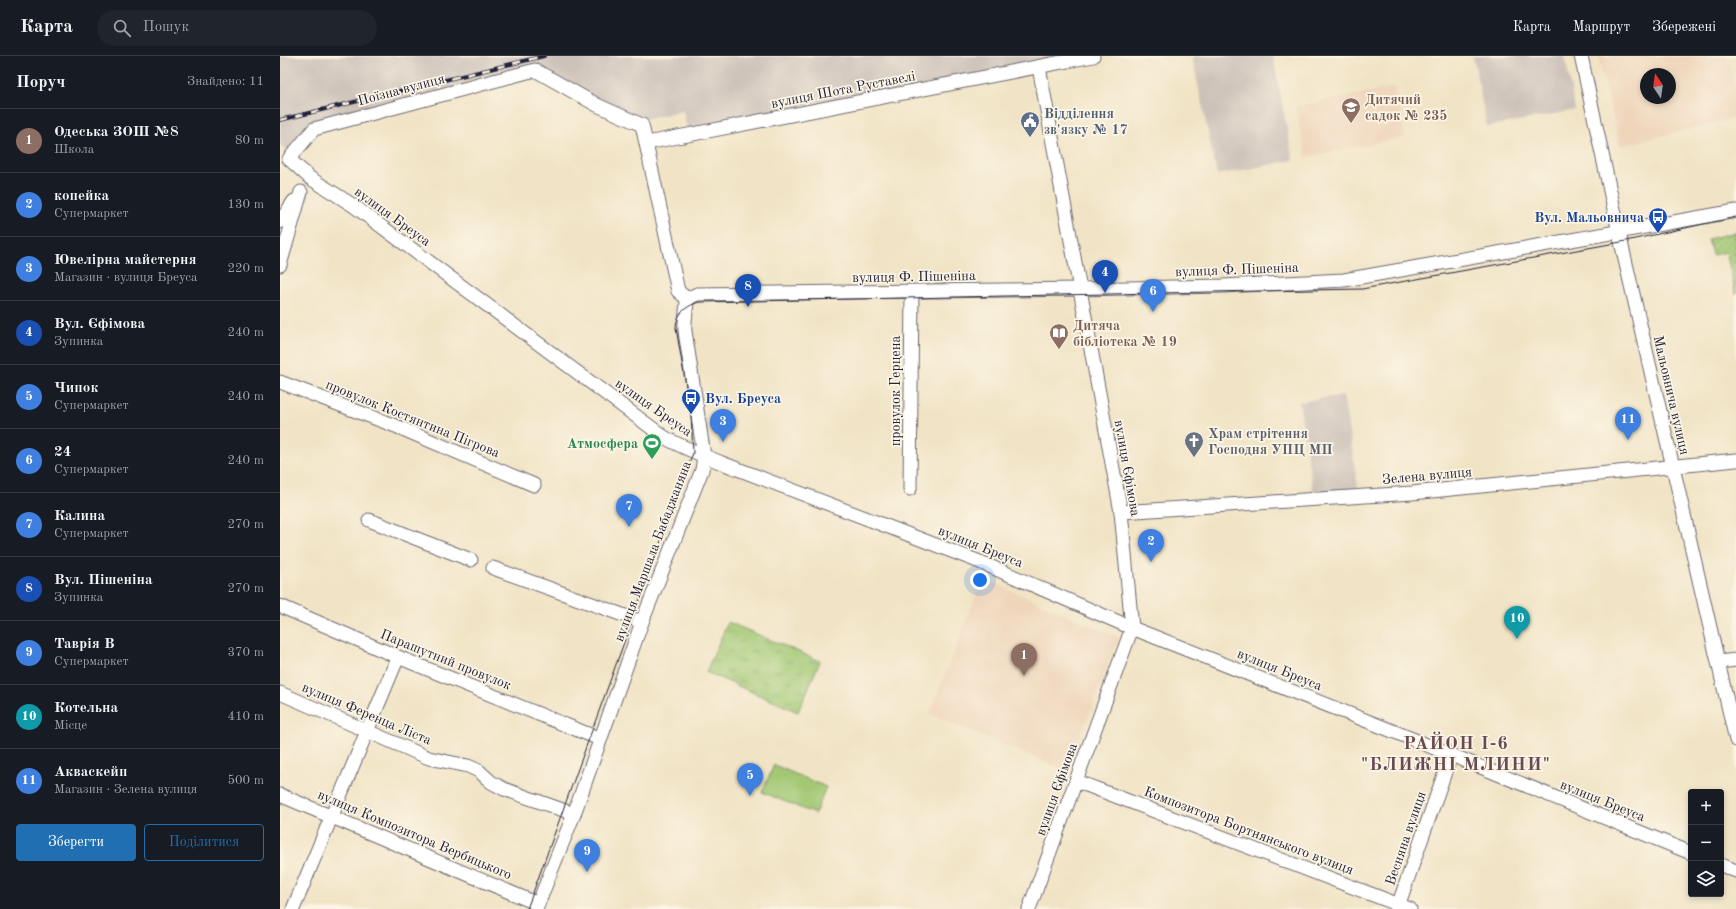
<!DOCTYPE html>
<html lang="uk">
<meta charset="utf-8">
<style>
:root{--surface:#171b24;--page:#20242c;--text:#f1f3f6;--muted:#9ea1a6;--line:#363941;--accent:#1f6fb2}
body{margin:0;font-family:"Old Standard TT",serif;background:var(--page);color:var(--text)}
.controls{position:absolute;right:12px;bottom:12px;display:grid;overflow:hidden;border-radius:4px;box-shadow:0 2px 6px #0003}
.controls button{width:36px;height:36px;display:grid;place-items:center;padding:0;border:0;border-bottom:1px solid var(--line);background:var(--surface);color:var(--text);font:20px sans-serif}
.compass{position:absolute;left:1360px;top:12px;width:36px;height:36px;border-radius:50%;background:var(--surface);box-shadow:0 2px 6px #0003;rotate:347deg}
.you{position:absolute;left:700px;top:524px;width:14px;height:14px;margin:-10px;border:3px solid #fff;border-radius:50%;background:#1a73e8;box-shadow:0 0 0 6px #1a73e833}
.badge{display:grid;place-items:center;width:26px;height:26px;border-radius:50%;background:var(--accent);color:#fff;font-size:13px;font-weight:700}
.pin{position:absolute;translate:-50% -33px;filter:drop-shadow(0 1px 2px #0008)}
.pin::after{content:'';position:absolute;top:21px;width:14px;height:12px;background:inherit;clip-path:polygon(0 0,100% 0,50% 100%)}
.list{margin:0;padding:0;list-style:none}
h2{display:flex;justify-content:space-between;align-items:center;height:52px;margin:0;padding:0 16px;font-size:17px}
h2 small{font-size:13px;font-weight:400;color:var(--muted)}
.list li{display:grid;grid-template-columns:26px 1fr auto;gap:12px;align-items:center;box-sizing:border-box;height:64px;padding:0 16px;border-top:1px solid var(--line)}
.list b{display:block;font-size:15px;white-space:nowrap}
.list p{margin:0;font-size:13px;white-space:nowrap;color:var(--muted)}
.list em{font-size:13px;font-style:normal;color:var(--muted)}
.actions{display:flex;gap:8px;padding:12px 16px}
.actions a{flex:1;padding:9px 0;border:1px solid var(--accent);border-radius:4px;text-align:center;font-size:14px;color:var(--accent)}
.actions .main{background:var(--accent);color:#fff}
.icon{flex:none;width:22px;height:22px;fill:none;stroke:currentColor;stroke-width:2;stroke-linecap:round;stroke-linejoin:round}
.map{position:relative;flex:none;width:1456px;height:853px;overflow:hidden}
header{display:flex;align-items:center;gap:24px;box-sizing:border-box;height:56px;padding:0 20px;background:var(--surface);border-bottom:1px solid var(--line)}
header strong{font-size:19px}
nav{display:flex;gap:22px;margin-inline-start:auto;font-size:14px}
.search{width:280px;height:36px;background:var(--page);display:flex;align-items:center;gap:10px;box-sizing:border-box;padding:0 14px;border-radius:22px;color:var(--muted);font-size:15px}
main{display:flex}
aside{flex:1;background:var(--surface)}
.map>svg:first-child{display:block}
.built{fill:#efd6bb;fill-rule:evenodd}
.industrial{fill:#cdc2b9}
.grass{fill:url(#grass-dots);stroke:#627557}
.park{fill:url(#park-tufts);stroke:#627557}
.pitch{fill:#a2c873;stroke:#627557}
.lines{fill:none;stroke-linecap:round;stroke-linejoin:round}
.minor-casing{stroke:#6a666c;stroke-width:15}
.minor{stroke:#fff;stroke-width:13}
.tram{stroke:#22223b;stroke-width:1}
.rail-casing{stroke:#22223b;stroke-width:4}
.rail{stroke:#fcf5e5;stroke-width:2.5;stroke-dasharray:8;stroke-linecap:butt}
.labels{text-anchor:middle;stroke-width:3.5;stroke-linejoin:round;paint-order:stroke}
.street-label{font-size:14px;fill:#22223b;stroke:#fcf5e5}
.education-label{font-size:14px;font-weight:bold;fill:#785e54;stroke:#fcf5e5;text-anchor:start}
.service-label{font-size:14px;font-weight:bold;fill:#4e5e75;stroke:#fcf5e5;text-anchor:start}
.transit-label{font-size:14px;font-weight:bold;fill:#164399;stroke:#fcf5e5;text-anchor:end}
.worship-label{font-size:14px;font-weight:bold;fill:#5b616d;stroke:#fcf5e5;text-anchor:start}
.leisure-label{font-size:14px;font-weight:bold;fill:#27864d;stroke:#fcf5e5;text-anchor:end}
.district-label{font-size:18px;font-weight:bold;letter-spacing:1px;fill:#664a54;stroke:#fcf5e5}
</style>
<header>
<strong>Карта</strong>
<div class="search"><svg class="icon" aria-label="search" viewBox="0 0 24 24"><circle cx="10" cy="10" r="6"/><path d="M15 15l6 6"/></svg>Пошук</div>
<nav><a>Карта</a><a>Маршрут</a><a>Збережені</a></nav>
</header>
<main>
<aside>
<h2>Поруч<small>Знайдено: 11</small></h2>
<ul class="list">
<li><span class="badge" style="background:#8d6e63">1</span><div><b>Одеська ЗОШ №8</b><p>Школа</p></div><em>80 m</em></li>
<li><span class="badge" style="background:#3f7fe0">2</span><div><b>копейка</b><p>Супермаркет</p></div><em>130 m</em></li>
<li><span class="badge" style="background:#3f7fe0">3</span><div><b>Ювелірна майстерня</b><p>Магазин · вулиця Бреуса</p></div><em>220 m</em></li>
<li><span class="badge" style="background:#1a4fb4">4</span><div><b>Вул. Єфімова</b><p>Зупинка</p></div><em>240 m</em></li>
<li><span class="badge" style="background:#3f7fe0">5</span><div><b>Чипок</b><p>Супермаркет</p></div><em>240 m</em></li>
<li><span class="badge" style="background:#3f7fe0">6</span><div><b>24</b><p>Супермаркет</p></div><em>240 m</em></li>
<li><span class="badge" style="background:#3f7fe0">7</span><div><b>Калина</b><p>Супермаркет</p></div><em>270 m</em></li>
<li><span class="badge" style="background:#1a4fb4">8</span><div><b>Вул. Пішеніна</b><p>Зупинка</p></div><em>270 m</em></li>
<li><span class="badge" style="background:#3f7fe0">9</span><div><b>Таврія В</b><p>Супермаркет</p></div><em>370 m</em></li>
<li><span class="badge" style="background:#0f9aa8">10</span><div><b>Котельна</b><p>Місце</p></div><em>410 m</em></li>
<li><span class="badge" style="background:#3f7fe0">11</span><div><b>Акваскейп</b><p>Магазин · Зелена вулиця</p></div><em>500 m</em></li>
</ul>
<div class="actions"><a class="main">Зберегти</a><a>Поділитися</a></div>
</aside>
<div class="map">
<svg width="1456" height="853" viewBox="0 0 1456 853">
<defs>
<pattern id="grass-dots" width="8" height="8" patternUnits="userSpaceOnUse"><rect width="8" height="8" fill="#a2c873"/><path d="M2 2h.1M6 6h.1" fill="none" stroke="#84a260" stroke-width="1.8" stroke-linecap="round"/></pattern>
<pattern id="park-tufts" width="24" height="20" patternUnits="userSpaceOnUse"><rect width="24" height="20" fill="#a2c873"/><path d="M3 7l-1-3M5 7V3M7 7l1-3M15 17l-1-3M17 17v-4M19 17l1-3" fill="none" stroke="#84a260"/></pattern>
</defs>
<rect width="100%" height="100%" fill="#fcf5e5"/>
<filter id="ink" filterUnits="userSpaceOnUse"><feTurbulence type="fractalNoise" baseFrequency=".025" numOctaves="2"/><feDisplacementMap in="SourceGraphic" scale="8" xChannelSelector="R" yChannelSelector="G"/><feConvolveMatrix kernelMatrix="1 2 1 2 8 2 1 2 1" color-interpolation-filters="sRGB"/></filter>
<filter id="wash" filterUnits="userSpaceOnUse"><feTurbulence type="fractalNoise" baseFrequency=".012" numOctaves="4" result="noise"/><feDisplacementMap in="SourceGraphic" scale="16" xChannelSelector="R" yChannelSelector="G"/><feGaussianBlur stdDeviation="0.9" result="paint"/><feColorMatrix in="noise" values="0 0 0 0 0 0 0 0 0 0 0 0 0 0 0 0 0 1.4 0 .05"/><feComposite in="paint" operator="in"/></filter>
<g filter="url(#wash)">
<rect width="100%" height="100%" fill="#f1e4c6"/>
<!-- built -->
<g class="built">
<path d="M1318,0H1447L1456,36V62L1340,90ZM1366,18H1390V42H1366Z"/>
<polygon points="1115,31 1125,81 1026,101 1016,50"/>
<polygon points="703,522 839,582 787,715 649,658"/>
</g>
<!-- industrial -->
<g class="industrial">
<polygon points="0,0 790,0 408,79 403,55 358,64 257,11 33,70 7,95 0,89"/>
<polygon points="912,0 993,0 1013,104 937,119"/>
<polygon points="1193,0 1285,0 1295,54 1207,71"/>
<polygon points="1063,339 1079,437 1034,441 1019,346"/>
</g>
<!-- grass -->
<polygon class="grass" points="1456,176 1456,239 1446,196 1432,199 1428,183"/>
<!-- park -->
<polygon class="park" points="448,566 540,605 518,656 426,616"/>
<!-- pitch -->
<polygon class="pitch" points="494,709 546,731 535,758 482,736"/>
</g>
<g filter="url(#ink)">
<g class="lines">
<!-- minor casing -->
<g class="minor-casing">
<g id="minor">
<polyline points="1301,0 1341,186 1456,684"/>
<polyline points="367,87 813,0"/>
<polyline points="0,166 14,145"/>
<polyline points="0,209 21,136"/>
<polyline points="407,243 417,238 799,233 943,230 1064,224 1456,155"/>
<polyline points="0,326 118,371 254,429"/>
<polyline points="630,433 632,236"/>
<polyline points="841,456 1132,437 1456,404"/>
<polyline points="89,464 191,504"/>
<polyline points="213,512 362,566"/>
<polyline points="0,550 118,601 320,683"/>
<polyline points="1439,606 1456,604"/>
<polyline points="0,637 149,702 188,710 199,715 211,726 224,733 294,758"/>
<polyline points="796,725 1130,853"/>
<polyline points="0,739 258,848"/>
<polyline points="1441,809 1456,815"/>
<polyline points="13,853 118,601"/>
<path d="M256,853L294,758L362,566L422,414L424,400L405,275C404,264 407,254 407,243L398,235L362,69L317,49L255,14L34,73L9,103L30,122L74,150L384,381C403,392 422,399 442,407L700,506L852,572L1120,678L1411,797"/>
<polyline points="749,853 852,572 841,456 759,11"/>
<polyline points="1117,853 1171,699"/>
</g>
</g>
<!-- minor -->
<use href="#minor" class="minor"/>
<!-- tram -->
<path class="tram" d="M247,853L413,397L411,359L396,272C396,258 407,249 420,246L1082,233L1341,186L1456,161"/>
<!-- rail casing -->
<g class="rail-casing">
<polyline id="rail" points="0,64 264,0"/>
</g>
<!-- rail -->
<use href="#rail" class="rail"/>
</g>
</g>
<!-- icons -->
<defs>
<g id="school-pin" transform="scale(1)"><path d="M0 17L-7.5 6A9.5 9.5 0 1 1 7.5 6Z" fill="#8d6e63" stroke="#fcf5e5"/><path d="M0-5L7-2L0 1L-7-2ZM-4 1L0 2.5L4 1V4Q0 6-4 4Z" fill="#fff"/></g>
<g id="civic-pin" transform="scale(1)"><path d="M0 17L-7.5 6A9.5 9.5 0 1 1 7.5 6Z" fill="#5c6f8a" stroke="#fcf5e5"/><path d="M-.6-6.5H3V-4.5H.6V-3L4-1V1h2V6H-6V1h2V-1L-.6-3ZM-1.2 2.5V6h2.4V2.5Z" fill="#fff"/></g>
<g id="bus-pin" transform="scale(1)"><path d="M0 17L-7.5 6A9.5 9.5 0 1 1 7.5 6Z" fill="#1a4fb4" stroke="#fcf5e5"/><path d="M-5-6H5V4H4V6H2V4H-2V6H-4V4H-5ZM-3.5-4V0h7V-4ZM-3.5 1.2v1.5H-2V1.2ZM2 1.2v1.5H3.5V1.2Z" fill="#fff"/></g>
<g id="library-pin" transform="scale(1)"><path d="M0 17L-7.5 6A9.5 9.5 0 1 1 7.5 6Z" fill="#8d6e63" stroke="#fcf5e5"/><path d="M-6-4Q-3-5.5-.7-3.5V5Q-3 3-6 4ZM6-4Q3-5.5 .7-3.5V5Q3 3 6 4Z" fill="#fff"/></g>
<g id="church-pin" transform="scale(1)"><path d="M0 17L-7.5 6A9.5 9.5 0 1 1 7.5 6Z" fill="#6b7280" stroke="#fcf5e5"/><path d="M-1.2-6h2.4v3.5h3.3v2.4h-3.3V6h-2.4V-.1h-3.3v-2.4h3.3Z" fill="#fff"/></g>
<g id="stadium-pin" transform="scale(1)"><path d="M0 17L-7.5 6A9.5 9.5 0 1 1 7.5 6Z" fill="#2e9e5b" stroke="#fcf5e5"/><path d="M0-5a6.5 5 0 1 0 0 10a6.5 5 0 1 0 0-10ZM-3.5-1.8h7v3.6h-7Z" fill="#fff"/></g>
</defs>
<g fill-rule="evenodd">
<use href="#school-pin" x="1071" y="51"/>
<use href="#civic-pin" x="750" y="65"/>
<use href="#bus-pin" x="1378" y="161"/>
<use href="#library-pin" x="779" y="277"/>
<use href="#bus-pin" x="411" y="342"/>
<use href="#church-pin" x="914" y="385"/>
<use href="#stadium-pin" x="372" y="387"/>
</g>
<g class="labels">
<!-- street labels -->
<g class="street-label">
<text transform="translate(121 33) rotate(-15)" y="5">Поїзна вулиця</text>
<text transform="translate(563 33) rotate(-11)" y="5">вулиця Шота Руставелі</text>
<text transform="translate(113 160) rotate(36)" y="5">вулиця Бреуса</text>
<text transform="translate(957 213) rotate(-2)" y="5">вулиця Ф. Пішеніна</text>
<text transform="translate(634 220) rotate(-1)" y="5">вулиця Ф. Пішеніна</text>
<text transform="translate(615 335) rotate(-90)" y="5">провулок Герцена</text>
<text transform="translate(1392 339) rotate(77)" y="5">Мальовнича вулиця</text>
<text transform="translate(374 351) rotate(35)" y="5">вулиця Бреуса</text>
<text transform="translate(133 362) rotate(22)" y="5">провулок Костянтина Пігрова</text>
<text transform="translate(848 412) rotate(80)" y="5">вулиця Єфімова</text>
<text transform="translate(1147 419) rotate(-5)" y="5">Зелена вулиця</text>
<text transform="translate(701 490) rotate(22)" y="5">вулиця Бреуса</text>
<text transform="translate(372 495) rotate(-69)" y="5">вулиця Маршала Бабаджаняна</text>
<text transform="translate(166 603) rotate(22)" y="5">Парашутний провулок</text>
<text transform="translate(1000 613) rotate(22)" y="5">вулиця Бреуса</text>
<text transform="translate(87 657) rotate(23)" y="5">вулиця Ференца Ліста</text>
<text transform="translate(776 733) rotate(-70)" y="5">вулиця Єфімова</text>
<text transform="translate(1323 744) rotate(22)" y="5">вулиця Бреуса</text>
<text transform="translate(969 774) rotate(21)" y="5">Композитора Бортнянського вулиця</text>
<text transform="translate(135 778) rotate(23)" y="5">вулиця Композитора Вербицького</text>
<text transform="translate(1125 782) rotate(-71)" y="5">Весняна вулиця</text>
</g>
<!-- education labels -->
<g class="education-label">
<text x="1085" y="48">Дитячий<tspan x="1085" dy="16">садок № 235</tspan></text>
<text x="793" y="274">Дитяча<tspan x="793" dy="16">бібліотека № 19</tspan></text>
</g>
<!-- service labels -->
<g class="service-label">
<text x="764" y="62">Відділення<tspan x="764" dy="16">зв'язку № 17</tspan></text>
</g>
<!-- transit labels -->
<g class="transit-label">
<text x="1364" y="166">Вул. Мальовнича</text>
<text x="425" y="347" text-anchor="start">Вул. Бреуса</text>
</g>
<!-- worship labels -->
<g class="worship-label">
<text x="928" y="382">Храм стрітення<tspan x="928" dy="16">Господня УПЦ МП</tspan></text>
</g>
<!-- leisure labels -->
<g class="leisure-label">
<text x="358" y="392">Атмосфера</text>
</g>
<!-- district labels -->
<g class="district-label">
<text x="1176" y="693">РАЙОН І-6<tspan x="1176" dy="21">"БЛИЖНІ МЛИНИ"</tspan></text>
</g>
</g>
</svg>
<div class="controls">
<button>+</button>
<button>−</button>
<button><svg class="icon" aria-label="layers" viewBox="0 0 24 24"><path d="M12 4l9 5-9 5-9-5zM3 14l9 5 9-5"/></svg></button>
</div>
<svg class="compass" viewBox="-18 -18 36 36"><path d="M0-13l5 13h-10z" fill="#e53935"/><path d="M0 13l5-13h-10z" fill="#9ea1a6"/></svg>
<div class="you"></div>
<div class="pin badge" style="left:744px;top:620px;background:#8d6e63">1</div>
<div class="pin badge" style="left:871px;top:506px;background:#3f7fe0">2</div>
<div class="pin badge" style="left:443px;top:386px;background:#3f7fe0">3</div>
<div class="pin badge" style="left:825px;top:237px;background:#1a4fb4">4</div>
<div class="pin badge" style="left:470px;top:740px;background:#3f7fe0">5</div>
<div class="pin badge" style="left:873px;top:256px;background:#3f7fe0">6</div>
<div class="pin badge" style="left:349px;top:471px;background:#3f7fe0">7</div>
<div class="pin badge" style="left:468px;top:251px;background:#1a4fb4">8</div>
<div class="pin badge" style="left:307px;top:816px;background:#3f7fe0">9</div>
<div class="pin badge" style="left:1237px;top:583px;background:#0f9aa8">10</div>
<div class="pin badge" style="left:1348px;top:384px;background:#3f7fe0">11</div>
</div>
</main>
